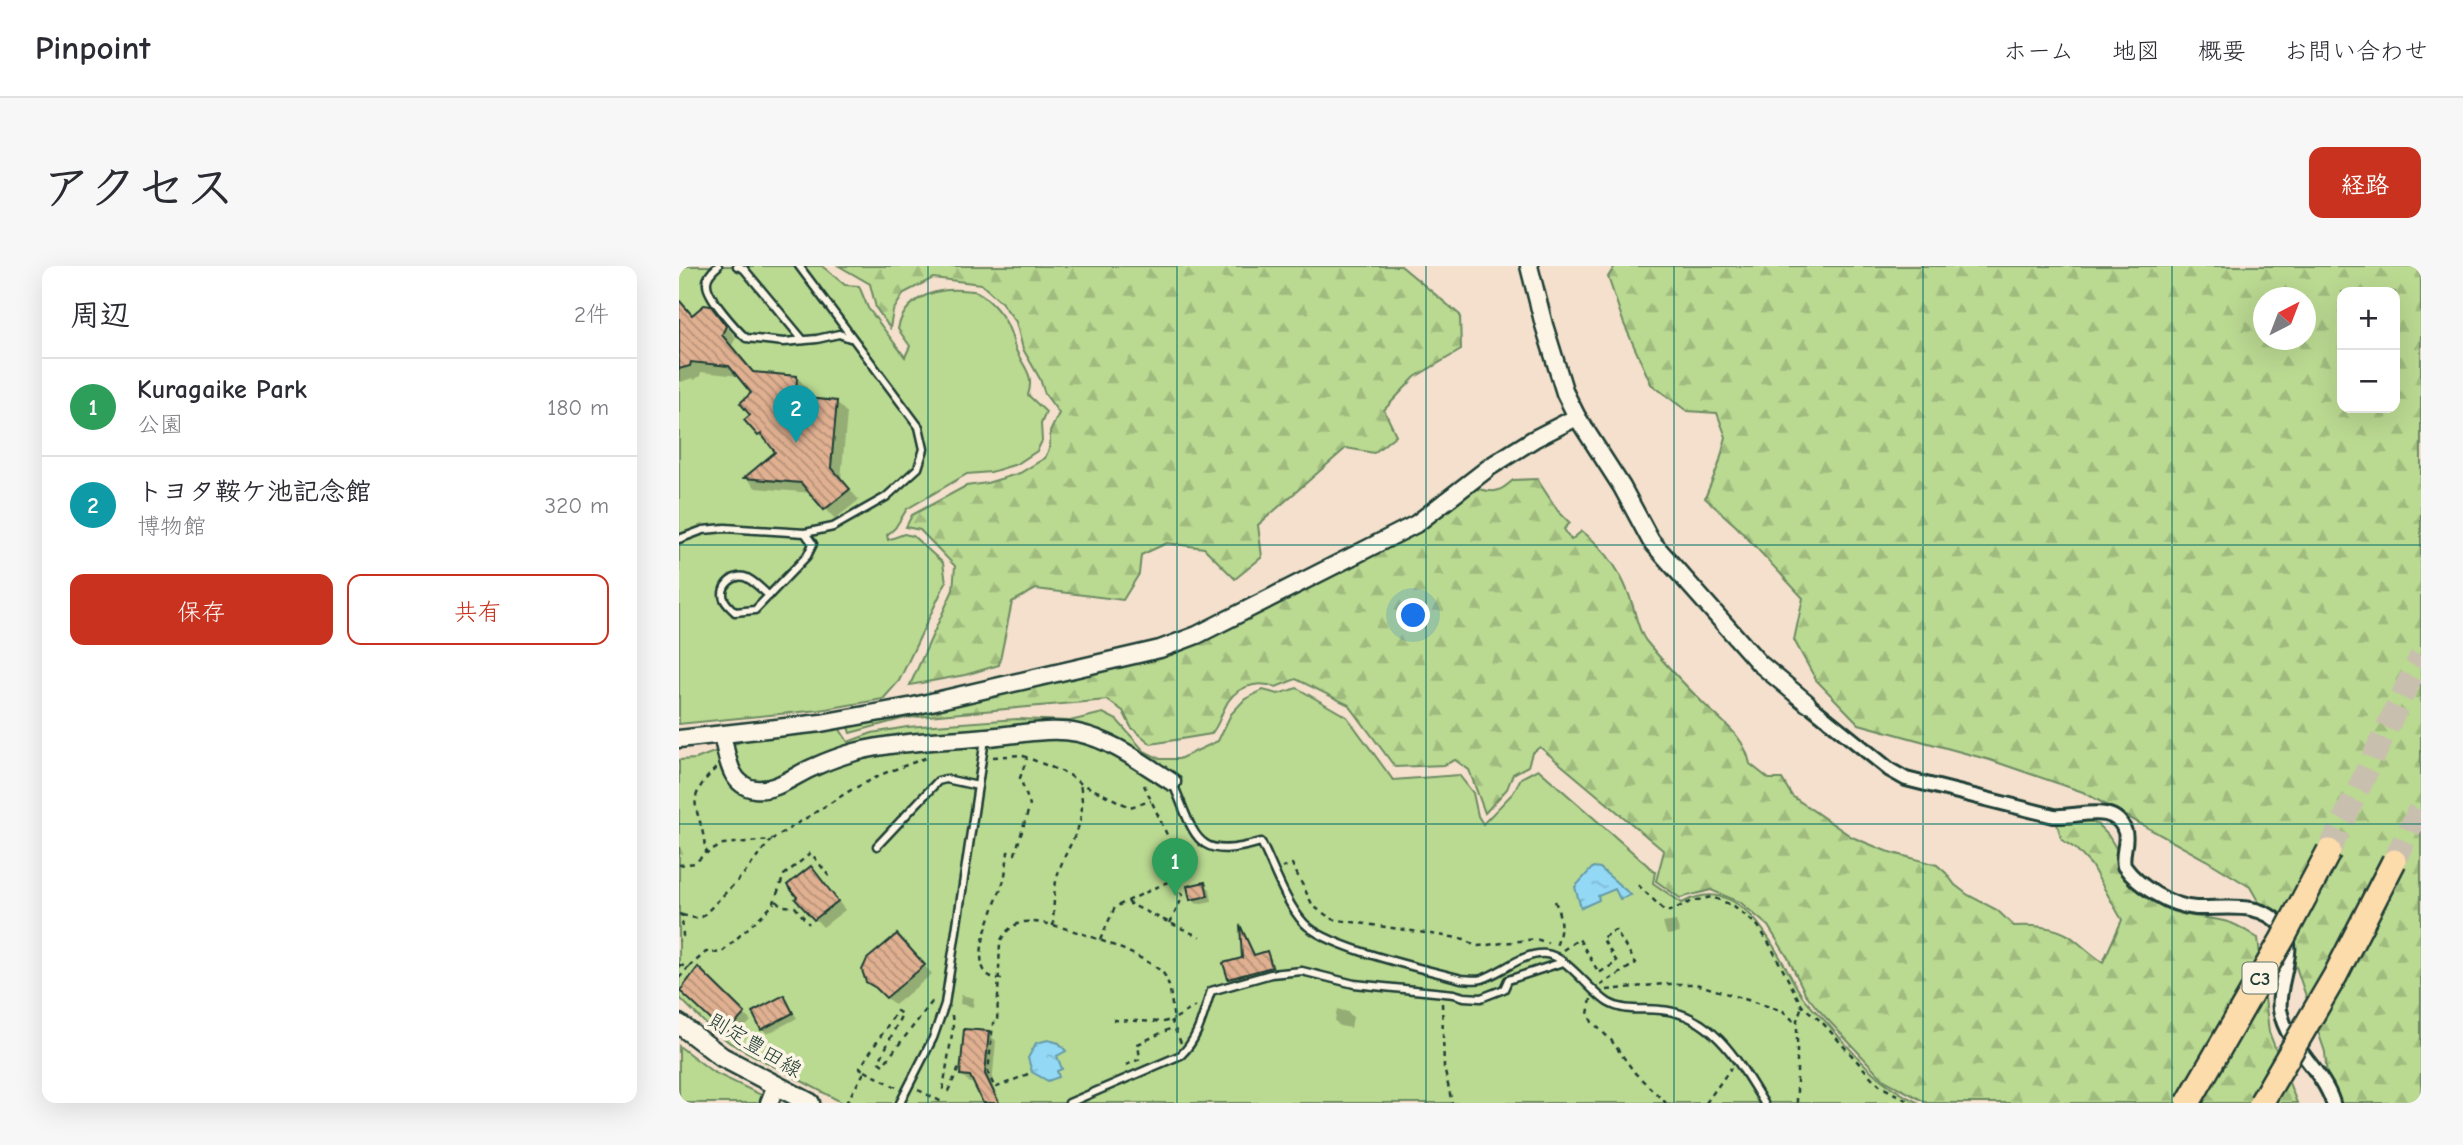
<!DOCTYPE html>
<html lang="ja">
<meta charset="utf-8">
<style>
:root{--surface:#fff;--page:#f7f7f7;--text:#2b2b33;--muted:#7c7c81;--line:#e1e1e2;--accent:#c8321e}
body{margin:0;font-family:"Comic Neue","Klee One",sans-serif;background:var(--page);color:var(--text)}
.controls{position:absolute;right:21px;top:21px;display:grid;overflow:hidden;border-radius:14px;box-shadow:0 7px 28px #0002}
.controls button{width:63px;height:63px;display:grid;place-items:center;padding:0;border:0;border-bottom:2px solid var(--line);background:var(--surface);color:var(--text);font:35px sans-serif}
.compass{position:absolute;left:1574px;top:21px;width:63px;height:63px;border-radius:50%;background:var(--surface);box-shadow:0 7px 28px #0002;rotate:42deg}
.you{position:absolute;left:735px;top:350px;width:24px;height:24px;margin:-18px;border:5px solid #fff;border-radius:50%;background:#1a73e8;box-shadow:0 0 0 10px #1a73e833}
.badge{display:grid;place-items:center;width:46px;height:46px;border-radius:50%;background:var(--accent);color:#fff;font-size:23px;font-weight:700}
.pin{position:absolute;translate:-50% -58px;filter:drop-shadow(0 2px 4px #0008)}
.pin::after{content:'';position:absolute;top:37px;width:24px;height:21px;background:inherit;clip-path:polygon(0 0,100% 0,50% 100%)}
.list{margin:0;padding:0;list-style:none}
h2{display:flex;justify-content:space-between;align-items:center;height:91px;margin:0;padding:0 28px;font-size:30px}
h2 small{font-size:23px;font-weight:400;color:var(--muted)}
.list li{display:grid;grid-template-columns:46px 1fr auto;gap:21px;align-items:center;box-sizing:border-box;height:98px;padding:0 28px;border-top:2px solid var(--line)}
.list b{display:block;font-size:26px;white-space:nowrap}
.list p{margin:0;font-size:23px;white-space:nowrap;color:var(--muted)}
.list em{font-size:23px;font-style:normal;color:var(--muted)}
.actions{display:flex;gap:14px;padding:21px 28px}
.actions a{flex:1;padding:16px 0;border:2px solid var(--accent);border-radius:14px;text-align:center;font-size:24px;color:var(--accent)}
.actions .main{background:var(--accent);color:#fff}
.map{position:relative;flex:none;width:1742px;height:837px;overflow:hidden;border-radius:14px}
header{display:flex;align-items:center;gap:42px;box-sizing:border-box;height:98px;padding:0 35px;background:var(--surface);border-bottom:2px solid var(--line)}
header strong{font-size:33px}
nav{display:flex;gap:38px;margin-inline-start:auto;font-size:24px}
.intro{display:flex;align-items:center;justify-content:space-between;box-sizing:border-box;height:168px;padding:0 42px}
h1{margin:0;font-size:49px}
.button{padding:18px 32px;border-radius:14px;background:var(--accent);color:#fff;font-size:24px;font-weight:700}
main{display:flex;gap:42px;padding:0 42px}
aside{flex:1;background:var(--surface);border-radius:14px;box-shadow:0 7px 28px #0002}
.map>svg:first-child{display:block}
.forest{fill:url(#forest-firs);stroke:#6c8b62;stroke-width:2;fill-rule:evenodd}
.park{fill:#bad991;stroke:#6c8b62;stroke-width:2}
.water{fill:url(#water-ripples);stroke:#659aa8;stroke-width:2}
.shadow{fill:#0003}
.building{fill:url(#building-back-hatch);stroke:#1f3d34;stroke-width:2}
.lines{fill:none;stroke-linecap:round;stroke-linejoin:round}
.motorway-tunnel{stroke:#c9bfae;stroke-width:23;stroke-dasharray:23 11;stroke-linecap:butt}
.service-casing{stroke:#1f3d34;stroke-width:11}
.minor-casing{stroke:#1f3d34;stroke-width:18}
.tertiary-casing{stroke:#1f3d34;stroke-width:21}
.secondary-casing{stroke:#1f3d34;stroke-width:23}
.path{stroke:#1f3d34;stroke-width:2.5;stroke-dasharray:5 5;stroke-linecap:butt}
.service{stroke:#fcf5e5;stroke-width:6}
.minor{stroke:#fcf5e5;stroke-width:12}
.tertiary{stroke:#fcf5e5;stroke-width:16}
.secondary{stroke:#fcf5e5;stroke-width:18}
.motorway-bridge-casing{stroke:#1f3d34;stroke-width:28;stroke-linecap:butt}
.motorway-bridge{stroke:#fddcac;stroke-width:23}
.grid{fill:none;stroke:#0f766e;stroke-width:2;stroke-opacity:0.55}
.labels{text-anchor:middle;stroke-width:7;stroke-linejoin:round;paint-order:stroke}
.shield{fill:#fcf5e5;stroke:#617469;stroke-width:2}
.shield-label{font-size:19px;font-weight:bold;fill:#1f3d34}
.street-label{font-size:21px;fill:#1f3d34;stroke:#fcf5e5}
</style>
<header>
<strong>Pinpoint</strong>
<nav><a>ホーム</a><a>地図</a><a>概要</a><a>お問い合わせ</a></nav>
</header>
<div class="intro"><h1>アクセス</h1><a class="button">経路</a></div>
<main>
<aside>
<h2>周辺<small>2件</small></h2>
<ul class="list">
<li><span class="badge" style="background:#2e9e5b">1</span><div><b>Kuragaike Park</b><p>公園</p></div><em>180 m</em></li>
<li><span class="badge" style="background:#0f9aa8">2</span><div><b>トヨタ鞍ケ池記念館</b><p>博物館</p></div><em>320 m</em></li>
</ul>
<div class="actions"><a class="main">保存</a><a>共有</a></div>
</aside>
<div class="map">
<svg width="1742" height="837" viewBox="0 0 1742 837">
<defs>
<pattern id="forest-firs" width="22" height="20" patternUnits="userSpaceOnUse" patternTransform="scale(1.75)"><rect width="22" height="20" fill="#bad991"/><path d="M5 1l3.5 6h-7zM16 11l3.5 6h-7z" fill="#9fbb7e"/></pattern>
<pattern id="water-ripples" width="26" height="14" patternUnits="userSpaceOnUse" patternTransform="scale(1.75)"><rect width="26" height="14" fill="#93d8f5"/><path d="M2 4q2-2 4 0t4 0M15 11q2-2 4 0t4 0" fill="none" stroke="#7ebad3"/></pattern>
<pattern id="building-back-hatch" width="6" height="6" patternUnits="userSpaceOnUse" patternTransform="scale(1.75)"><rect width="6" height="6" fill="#e0b091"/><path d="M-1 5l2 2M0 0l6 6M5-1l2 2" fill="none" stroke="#b59077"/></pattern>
</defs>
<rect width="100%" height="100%" fill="#f4e0cc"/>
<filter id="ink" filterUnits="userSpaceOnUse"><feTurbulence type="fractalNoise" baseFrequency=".0143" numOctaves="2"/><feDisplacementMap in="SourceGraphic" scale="14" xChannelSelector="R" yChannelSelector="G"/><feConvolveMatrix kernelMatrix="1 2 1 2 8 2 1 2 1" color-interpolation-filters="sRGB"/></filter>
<g filter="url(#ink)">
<!-- forest -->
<g class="forest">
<polygon points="160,0 722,0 781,49 782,84 736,111 705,144 717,169 695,187 667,182 579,259 583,291 556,313 525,282 488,277 462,289 460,308 444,334 357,323 333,336 320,399 286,409 231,419 274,324 276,300 241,264 227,261 233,249 287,220 308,217 341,207 366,192 371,181 371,166 380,147 366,128 361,113 344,83 337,56 322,36 302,18 254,12 225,27 214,45 211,62 197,42 191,18"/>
<path d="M936,0H1742V837H1650L1646,786L1617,701L1571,621L1527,594L1404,526L1311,494L1180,458L1137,414L1115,374L1124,332L1058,261L1026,232L1040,198L1047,171L1038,147L1008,145L972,118L945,58L929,11ZM1663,26H1716V142H1663ZM1584,32H1626V74H1584Z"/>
<path d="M858,213L879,245L891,257L885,263L892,274L903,265C929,285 944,309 954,340C957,351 960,366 967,375C985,397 1006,419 1026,439C1045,457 1066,471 1071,498L1090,513H1103L1113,530L1173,571L1207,585L1258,599L1267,607L1276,619L1289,629L1318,644L1335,660C1354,659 1376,660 1392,671C1403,679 1412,689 1424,696L1443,654L1412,599L1397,583L1383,574L1377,555L1410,554L1419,559L1429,569L1465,628C1492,653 1516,648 1549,656C1560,659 1570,667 1579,672L1590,766L1618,837H1248L1205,814L1138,742L1126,727L1109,692L1089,660L1061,636L1032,624L1001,632L977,615L985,585L861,481L853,487L849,500L834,508L828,523L806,547L790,504L776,494L765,499L716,501L670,439L617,413L597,421C577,414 554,421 545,443C540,453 540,459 532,468L472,478L452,461L444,445L428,434L226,452L171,467L168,458L514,378L794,222C814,226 818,229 834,214Z"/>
</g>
<!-- park -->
<g class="park">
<path d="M0,0H143L166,19L180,20L189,42L226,91L231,80L219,63C225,33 254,22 282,24C286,25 294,24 298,26C310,32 326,51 330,63C333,69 334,77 337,84C344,101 356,108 349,129L367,146L362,158L363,175L358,185L338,198L312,206L288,208L228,243L216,262L208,269L209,274L225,268L234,270L264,297L267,316L220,415L204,433L141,444L0,458Z"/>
<path d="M618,422L668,451L714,514L780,509L794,527L799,550L804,558L834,527L842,512L859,503L976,606L974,617L1003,637C1067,603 1097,689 1123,730C1130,740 1140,748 1148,757C1178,791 1199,818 1240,837H164L51,777L28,759L0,731V494L17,493L69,473L160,462L169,476L193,467L228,461L338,453L391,455L424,447L438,454L465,485L481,493H500L539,475L552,448L566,433L584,424L599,428Z"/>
<polygon points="0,780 34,806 99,837 0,837"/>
</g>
<!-- water -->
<g class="water">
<polygon points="914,601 921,602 952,629 941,633 936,623 919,630 920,634 902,642 896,621"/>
<polygon points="369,774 380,777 387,785 378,790 383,803 378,805 380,811 369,815 353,806 349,792 357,777"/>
</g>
<!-- shadow -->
<g class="shadow">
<polygon points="0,34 14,51 31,41 57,72 52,81 75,108 118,111 128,122 127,134 157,136 168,147 162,214 180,234 156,253 133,227 77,222 67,212 99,186 80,169 74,149 75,127 60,110 22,106 21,110 15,114 13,112 2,116 0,114"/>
<polygon points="0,578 4,588 0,589"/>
<polygon points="140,611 166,644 144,661 118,633"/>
<polygon points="525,618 531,623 533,635 518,638 513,633"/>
<polygon points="997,655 1001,667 988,669 984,657"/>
<polygon points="564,667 577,690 588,687 592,692 596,706 555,717 550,712 565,693"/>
<polygon points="226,678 253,708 216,739 188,715"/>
<polygon points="19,704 72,755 54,773 3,724"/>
<polygon points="282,729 295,732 294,741 281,738"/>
<polygon points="105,731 118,752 88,768 83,762"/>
<polygon points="658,743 669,746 674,751 672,762 661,760 656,755"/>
<polygon points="309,767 317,775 313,818 322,837 306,837 296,817 291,817 283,809"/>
</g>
<!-- building -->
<g class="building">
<polygon points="0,34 13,49 25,39 32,40 47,60 43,69 74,106 118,110 117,131 158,135 152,201 171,223 145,244 122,217 65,212 96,186 82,168 79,170 65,154 71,149 61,137 72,127 50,100 12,96 11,100 0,103"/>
<polygon points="132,600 159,635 135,654 116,633 118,631 108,619"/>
<polygon points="526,616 529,630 511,634 508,620"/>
<polygon points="561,659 575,689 588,685 593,701 549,713 544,697 563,692"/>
<polygon points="218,668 246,699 207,732 197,722 187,716 183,704 188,693"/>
<polygon points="19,701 66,747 47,768 1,725"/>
<polygon points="105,729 114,747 82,764 73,746"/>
<polygon points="285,763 310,765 306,808 320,837 304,837 291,810 281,809"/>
</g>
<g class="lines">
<!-- motorway-tunnel -->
<g class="motorway-tunnel">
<polyline points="1650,585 1742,390"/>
<polyline points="1715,595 1742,540"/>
</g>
<!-- service casing -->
<g class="service-casing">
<g id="service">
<path d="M39,0C33,5 27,11 28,18C28,31 57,63 67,72L105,76L138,73L160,68L171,72"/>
<polyline points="58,0 65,3 124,74"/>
<polyline points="0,273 24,264 46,262 126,267 154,261 207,231 239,202 245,183 240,161 120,0"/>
<path d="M90,330C84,324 76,316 68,312C56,306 40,320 45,333C47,338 52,342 56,346L76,344L128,290L134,278L126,267"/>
<path d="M494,518C517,570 515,596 582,576C594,600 607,638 625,657C648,682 746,703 782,713C789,713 797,715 803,713C824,706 844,686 867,688C888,690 911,726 930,737C946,746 964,742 982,744C1034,748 1061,798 1085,837"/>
<polyline points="198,580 259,515 267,513 299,520"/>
<polyline points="221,837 254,772 266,738 306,473"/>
<path d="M390,837L502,789C520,772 524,748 532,725L592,708L623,705L675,718L775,728L785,731L802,732L825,723L829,714L884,696"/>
</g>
</g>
<!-- minor casing -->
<g class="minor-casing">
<path id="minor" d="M1128,437L1211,504L1227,513L1375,550C1398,552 1437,535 1446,566C1449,577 1442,588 1445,600C1460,621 1491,640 1517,642C1545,643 1583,634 1603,661C1620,683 1597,718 1601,744C1608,781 1643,802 1654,837"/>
</g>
<!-- tertiary casing -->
<g class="tertiary-casing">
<g id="tertiary">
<polyline points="850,0 865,59 886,127 898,151 943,221 972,275 1080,397 1128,437"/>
<path d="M43,468C48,489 50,520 76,523C97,526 117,508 135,501C148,495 162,490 176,486C217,475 265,475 308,471C337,469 370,461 399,467C433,474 463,497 493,516"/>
<polyline points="0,473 142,457 235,440 481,383 518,369 737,258 812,200 855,173 898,151"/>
<polyline points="90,837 97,819"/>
</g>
</g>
<!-- secondary casing -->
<g class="secondary-casing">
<polyline id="secondary" points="0,758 43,791 131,837"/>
</g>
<!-- path -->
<g class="path">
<polyline points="314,491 342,489 389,508 401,517 451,541 472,535"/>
<path d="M37,502C0,539 24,541 26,584L29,587L44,578L92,574L172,524L206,507L249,491"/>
<polyline points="0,599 16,597 28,586"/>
<polyline points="603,602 613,598 634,640 653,653 786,673 794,679 800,680 857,673 869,677"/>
<polyline points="959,619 985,644 990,645 1014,635 1033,631 1055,640 1079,660 1091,679 1123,740 1142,755 1194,813 1203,821 1233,837"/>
<polyline points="97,635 104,640 116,641 130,658"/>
<polyline points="449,635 451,638 521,671"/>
<path d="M876,635C882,651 884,664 877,680"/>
<polyline points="0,648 3,649 4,670 0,675"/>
<polyline points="3,649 16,652 23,651 63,610 92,574"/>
<polyline points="491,657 504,630 495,613"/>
<path d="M374,660C375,644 374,627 378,611C390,571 409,565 401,517"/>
<polyline points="421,674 436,641 495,613 501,597 465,519"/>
<polyline points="884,684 900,673 920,707 938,696 923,672 936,664 957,697 922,719"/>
<polyline points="0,699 10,701 27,686 42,687 94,639 105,609 132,587 153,614"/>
<polyline points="0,712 10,701"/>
<path d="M323,713C278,713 319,634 325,614C327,605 328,595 329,586L336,588L351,539L341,512L348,492"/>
<polyline points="928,724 984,718 1017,718 1104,745 1118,758"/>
<polyline points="912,733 909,748 913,756 932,774 956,807 987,837"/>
<polyline points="763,737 765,801 773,837"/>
<polyline points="273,749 274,762 264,823 269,825 280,802"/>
<polyline points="434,754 484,756 495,753"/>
<polyline points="492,754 502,777"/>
<polyline points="447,799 461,793 459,778 495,761"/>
<polyline points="186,805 217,821"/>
<path d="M349,808L316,822L309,807L314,757H318L321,676C326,666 333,658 345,656C372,652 463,687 483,706C493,716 492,740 495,753L517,740"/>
<polyline points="239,824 265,837"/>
<polyline points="167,837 186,805 181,802 218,745 223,748 200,796 204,799 253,736 255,737"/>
<polyline points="1027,837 1052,802"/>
<polyline points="1118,837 1118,754 1123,740"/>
</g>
<!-- service -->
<use href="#service" class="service"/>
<!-- minor -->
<use href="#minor" class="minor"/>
<!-- tertiary -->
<use href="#tertiary" class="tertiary"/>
<!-- secondary -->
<use href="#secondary" class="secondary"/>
<!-- motorway-bridge casing -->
<g class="motorway-bridge-casing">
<g id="motorway-bridge">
<polyline points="1509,837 1604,672 1650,585"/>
<polyline points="1582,837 1656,710 1715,595"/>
</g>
</g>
<!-- motorway-bridge -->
<use href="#motorway-bridge" class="motorway-bridge"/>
</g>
</g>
<!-- grid -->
<path class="grid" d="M249,0V837M498,0V837M747,0V837M995,0V837M1244,0V837M1493,0V837M0,279H1742M0,558H1742"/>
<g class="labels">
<!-- shield labels -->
<rect class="shield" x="1563.5" y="696.5" width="35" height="31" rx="5"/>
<g class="shield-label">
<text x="1581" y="719">C3</text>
</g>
<!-- street labels -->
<g class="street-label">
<text transform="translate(76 779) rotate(31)" y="7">則定豊田線</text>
</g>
</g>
</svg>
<div class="controls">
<button>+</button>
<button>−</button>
</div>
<svg class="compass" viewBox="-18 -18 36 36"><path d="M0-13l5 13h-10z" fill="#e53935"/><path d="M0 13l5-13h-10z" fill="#7c7c81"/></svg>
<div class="you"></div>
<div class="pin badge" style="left:496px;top:630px;background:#2e9e5b">1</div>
<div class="pin badge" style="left:117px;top:177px;background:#0f9aa8">2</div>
</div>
</main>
